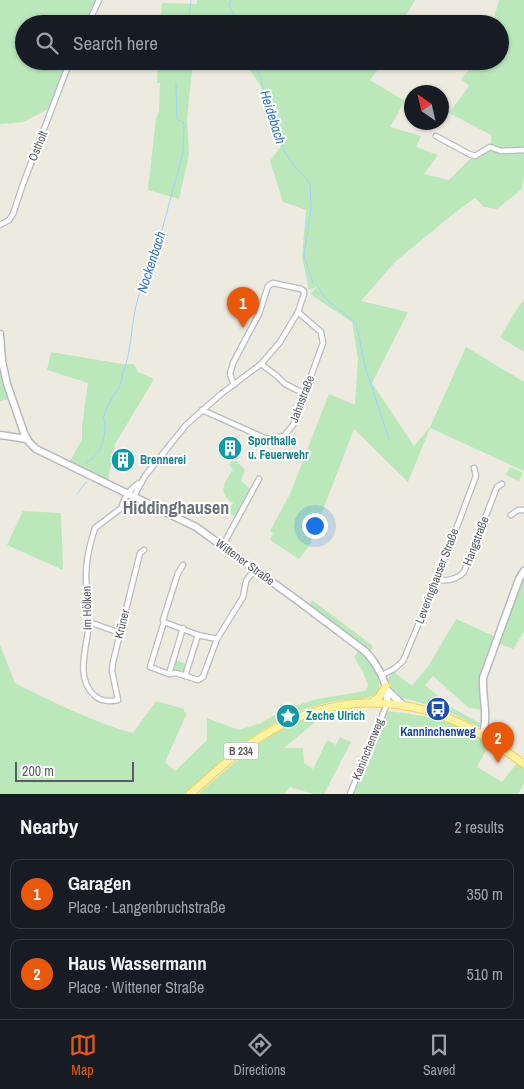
<!DOCTYPE html>
<meta charset="utf-8">
<style>
:root{--surface:#171b24;--page:#20242c;--text:#f1f3f6;--muted:#9ea1a6;--line:#363941;--accent:#ea580c}
body{margin:0;font-family:"Archivo Narrow",sans-serif;background:var(--page);color:var(--text)}
.compass{position:absolute;left:404px;top:85px;width:45px;height:45px;border-radius:50%;background:var(--surface);box-shadow:0 1px 4px #0004;rotate:326deg}
.scale{position:absolute;left:15px;bottom:12px;width:119px;box-sizing:border-box;padding-left:5px;border:2px solid #595d62;border-top:0;font-size:14px;line-height:18px;white-space:nowrap;color:#595d62;-webkit-text-stroke:4px #fff;paint-order:stroke}
.you{position:absolute;left:314px;top:525px;width:18px;height:18px;margin:-12px;border:4px solid #fff;border-radius:50%;background:#1a73e8;box-shadow:0 0 0 8px #1a73e833}
.badge{display:grid;place-items:center;width:32px;height:32px;border-radius:50%;background:var(--accent);color:#fff;font-size:16px;font-weight:700}
.pin{position:absolute;translate:-50% -41px;filter:drop-shadow(0 1px 2px #0008)}
.pin::after{content:'';position:absolute;top:26px;width:18px;height:15px;background:inherit;clip-path:polygon(0 0,100% 0,50% 100%)}
.list{margin:0;padding:0;list-style:none}
h2{display:flex;justify-content:space-between;align-items:center;height:65px;margin:0;padding:0 20px;font-size:21px}
h2 small{font-size:16px;font-weight:400;color:var(--muted)}
.list li{display:grid;grid-template-columns:32px 1fr auto;gap:15px;align-items:center;box-sizing:border-box;height:70px;margin:0 10px 10px;padding:0 10px;border:1px solid var(--line);border-radius:10px}
.list b{display:block;font-size:19px;white-space:nowrap}
.list p{margin:0;font-size:16px;white-space:nowrap;color:var(--muted)}
.list em{font-size:16px;font-style:normal;color:var(--muted)}
.icon{flex:none;width:28px;height:28px;fill:none;stroke:currentColor;stroke-width:2;stroke-linecap:round;stroke-linejoin:round}
.map{position:relative;flex:none;width:524px;height:794px;overflow:hidden}
.search{position:absolute;background:var(--surface);box-shadow:0 1px 4px #0004;left:15px;right:15px;top:15px;height:55px;display:flex;align-items:center;gap:12px;box-sizing:border-box;padding:0 18px;border-radius:28px;color:var(--muted);font-size:19px}
.sheet{height:225px;background:var(--surface)}
nav{display:flex;justify-content:space-around;align-items:center;box-sizing:border-box;height:70px;border-top:1px solid var(--line);background:var(--surface);font-size:14px;color:var(--muted)}
nav a{display:grid;justify-items:center;gap:2px}
nav .on{color:var(--accent)}
.map>svg:first-child{display:block}
.green{fill:#bae8bb}
.lines{fill:none;stroke-linecap:round;stroke-linejoin:round}
.stream{stroke:#9ed3ff;stroke-width:1}
.street-casing{stroke:#b8bbc0;stroke-width:7}
.secondary-casing{stroke:#b6bac0;stroke-width:9}
.primary-casing{stroke:#fcce4a;stroke-width:9}
.street{stroke:#fff;stroke-width:4.5}
.secondary{stroke:#fff;stroke-width:6}
.primary{stroke:#fff2a3;stroke-width:7}
.labels{text-anchor:middle;stroke-width:4;stroke-linejoin:round;paint-order:stroke}
.shield{fill:#fff;stroke:#8b8e91;stroke-width:1}
.shield-label{font-size:11px;font-weight:bold;fill:#595d62}
.street-label{font-size:12px;fill:#595d62;stroke:#fff}
.culture-label{font-size:12px;font-weight:bold;fill:#0d838f;stroke:#fff;text-anchor:start}
.transit-label{font-size:12px;font-weight:bold;fill:#164399;stroke:#fff}
.water-label{font-size:14px;font-style:italic;fill:#3678c2;stroke:#fff}
.district-label{font-size:18px;font-weight:bold;fill:#6a6f75;stroke:#fff}
</style>
<div class="map">
<svg width="524" height="794" viewBox="0 0 524 794">
<rect width="100%" height="100%" fill="#edebe0"/>
<!-- green -->
<g class="green">
<polygon points="0,0 99,0 87,24 24,24 24,61 70,61 51,108 23,122 0,124"/>
<polygon points="197,0 415,0 401,24 160,24 162,3 197,4"/>
<polygon points="499,0 524,0 524,176 522,189 497,209 484,207 475,198 457,211 396,261 361,301 408,312 372,383 414,446 430,427 466,347 524,382 524,471 430,428 408,482 354,429 309,546 299,559 270,540 273,533 270,531 290,494 329,394 355,405 358,359 352,322 310,294 317,287 309,290 302,257 306,210 283,202 270,161 281,146 260,85 244,61 384,61 370,80 405,101 390,127 421,136 416,147 438,155 424,174 449,180 471,158 491,148 503,150 494,145 491,145 491,135 449,113 469,86 461,79 477,61 500,61 500,24 492,24"/>
<polygon points="158,61 193,61 187,119 189,155 179,199 148,190 156,118 159,112 160,83 157,83"/>
<polygon points="522,301 524,303 524,352 500,337"/>
<polygon points="51,352 123,364 134,364 138,372 154,379 115,444 108,480 69,463 82,439 82,426 88,383 47,370"/>
<polygon points="0,360 9,399 0,401"/>
<path d="M231,461H237L245,470L241,481L251,490L236,517L227,512L233,503C217,494 224,482 233,470L229,465Z"/>
<polygon points="510,467 523,473 519,481 506,475"/>
<polygon points="23,511 61,513 63,570 7,545"/>
<polygon points="524,575 524,632 513,649 498,643 519,583"/>
<polygon points="312,600 373,646 371,651 309,605"/>
<polygon points="456,619 494,636 480,675 482,710 469,708 433,676 425,685 451,707 481,724 482,722 481,726 479,727 443,709 399,697 395,694 388,679 394,672 412,686 429,665"/>
<path d="M0,645L15,683C53,702 92,722 133,733L156,701L184,709V712L187,713L165,762L175,771L207,740V718L239,730L261,723L285,709L317,699L365,691L368,685L362,670L354,657L360,650C371,663 381,674 379,692C367,701 350,699 335,701C326,703 317,705 309,708C261,724 222,759 186,794H0Z"/>
<polygon points="175,660 186,664 184,671 173,671 171,669"/>
<path d="M386,711C406,713 437,717 455,725C466,731 477,738 489,744L477,767L502,782L517,763L524,768V784L518,794H350L373,744L382,728L379,727Z"/>
<path d="M337,712L320,718L284,748H303L304,763L313,769L327,740L336,745L340,737L351,742L324,794H313L290,787L284,794H198C238,759 281,718 337,712Z"/>
</g>
<g class="lines">
<!-- stream -->
<g class="stream">
<polyline points="231,0 229,5 238,24"/>
<polyline points="188,24 191,0"/>
<polyline points="255,61 284,151 295,167 310,183 311,209 304,255 313,283"/>
<polyline points="319,288 327,300 356,323 365,366 389,440"/>
<path d="M86,463C101,455 105,440 105,424C104,418 103,422 104,416C106,405 115,395 120,385C122,381 122,375 124,370C135,340 129,301 150,274L183,153L184,123L177,119L176,84"/>
<polyline points="77,494 86,482"/>
</g>
<!-- street casing -->
<g class="street-casing">
<g id="street">
<polyline points="88,24 99,0"/>
<polyline points="436,136 469,154 475,156 490,147 501,151 524,150"/>
<polyline points="0,225 9,220 13,214 23,184 70,61"/>
<polyline points="261,364 277,376 285,384 305,394"/>
<polyline points="202,410 267,439 284,436 293,425 323,343 321,332 298,312"/>
<path d="M122,506C124,497 131,488 139,483"/>
<polyline points="511,515 518,510 524,510"/>
<polyline points="223,545 259,479"/>
<path d="M144,550L140,553L113,662L112,671L118,700C109,702 101,702 94,695C74,677 88,645 89,622C90,607 86,592 86,576C86,560 90,543 95,528L132,500L145,476L186,425L221,394L261,364L280,342L298,312L304,294V291L301,289L273,283L268,286L259,314L233,363L230,374L234,385"/>
<path d="M437,580C447,581 457,580 464,572L497,487L502,484"/>
<polyline points="89,622 120,633"/>
<polyline points="164,622 163,620 178,573 183,565"/>
<polyline points="217,639 198,635 164,622 150,667 169,674 176,673 198,680 203,677 217,639 243,597 246,581 255,569"/>
<polyline points="169,674 183,628"/>
<polyline points="382,675 394,669 403,661 437,580 476,476 474,468"/>
<polyline points="185,676 198,635"/>
<polyline points="350,794 387,704"/>
</g>
</g>
<!-- secondary casing -->
<g class="secondary-casing">
<g id="secondary">
<path d="M0,334L2,361L7,384L24,433L29,442L36,449L196,527L297,600L366,652C379,667 389,684 387,704"/>
<polyline points="0,435 27,439"/>
<polyline points="387,690 402,704"/>
<path d="M482,735C489,719 482,696 483,678L519,579L524,571"/>
</g>
</g>
<!-- primary casing -->
<g class="primary-casing">
<g id="primary">
<polyline points="371,703 379,697 386,686"/>
<path d="M190,794C214,773 237,751 264,735C329,694 403,693 470,728C489,738 507,752 524,764"/>
</g>
</g>
<!-- street -->
<use href="#street" class="street"/>
<!-- secondary -->
<use href="#secondary" class="secondary"/>
<!-- primary -->
<use href="#primary" class="primary"/>
</g>
<!-- icons -->
<defs>
<g id="building-disc" transform="scale(1.25)"><circle r="9.5" fill="#0f9aa8" stroke="#fff"/><path d="M-4-6H4V6H1V3H-1V6H-4ZM-2.5-4.3h1.7v1.8h-1.7ZM.8-4.3h1.7v1.8H.8ZM-2.5-1h1.7V.8h-1.7ZM.8-1h1.7V.8H.8Z" fill="#fff"/></g>
<g id="bus-disc" transform="scale(1.25)"><circle r="9.5" fill="#1a4fb4" stroke="#fff"/><path d="M-5-6H5V4H4V6H2V4H-2V6H-4V4H-5ZM-3.5-4V0h7V-4ZM-3.5 1.2v1.5H-2V1.2ZM2 1.2v1.5H3.5V1.2Z" fill="#fff"/></g>
<g id="sight-disc" transform="scale(1.25)"><circle r="9.5" fill="#0f9aa8" stroke="#fff"/><path d="M0-6L1.8-2.2L6-1.7L2.9 1.2L3.7 5.4L0 3.3L-3.7 5.4L-2.9 1.2L-6-1.7L-1.8-2.2Z" fill="#fff"/></g>
</defs>
<g fill-rule="evenodd">
<use href="#building-disc" x="230" y="448"/>
<use href="#building-disc" x="123" y="460"/>
<use href="#bus-disc" x="438" y="709"/>
<use href="#sight-disc" x="288" y="716"/>
</g>
<g class="labels">
<!-- shield labels -->
<rect class="shield" x="223.5" y="742.5" width="35" height="17" rx="4"/>
<g class="shield-label">
<text x="241" y="755">B 234</text>
</g>
<!-- street labels -->
<g class="street-label">
<text transform="translate(38 146) rotate(-68)" y="4">Ostholt</text>
<text transform="translate(302 399) rotate(-69)" y="4">Jahnstraße</text>
<text transform="translate(476 541) rotate(-69)" y="4">Hangstraße</text>
<text transform="translate(245 562) rotate(36)" y="4">Wittener Straße</text>
<text transform="translate(437 576) rotate(-69)" y="4">Leveringhauser Straße</text>
<text transform="translate(87 608) rotate(-91)" y="4">Im Hölken</text>
<text transform="translate(122 624) rotate(-76)" y="4">Krüner</text>
<text transform="translate(368 749) rotate(-68)" y="4">Kaninchenweg</text>
</g>
<!-- culture labels -->
<g class="culture-label">
<text x="248" y="445">Sporthalle<tspan x="248" dy="14">u. Feuerwehr</tspan></text>
<text x="140" y="464">Brennerei</text>
<text x="306" y="720">Zeche Ulrich</text>
</g>
<!-- transit labels -->
<g class="transit-label">
<text x="438" y="736">Kanninchenweg</text>
</g>
<!-- water labels -->
<g class="water-label">
<text transform="translate(273 117) rotate(72)" y="5">Heidebach</text>
<text transform="translate(151 262) rotate(-72)" y="5">Nockenbach</text>
</g>
<!-- district labels -->
<g class="district-label">
<text x="176" y="514">Hiddinghausen</text>
</g>
</g>
</svg>
<svg class="compass" viewBox="-18 -18 36 36"><path d="M0-13l5 13h-10z" fill="#e53935"/><path d="M0 13l5-13h-10z" fill="#9ea1a6"/></svg>
<div class="scale">200 m</div>
<div class="you"></div>
<div class="pin badge" style="left:243px;top:328px">1</div>
<div class="pin badge" style="left:498px;top:763px">2</div>
<div class="search"><svg class="icon" aria-label="search" viewBox="0 0 24 24"><circle cx="10" cy="10" r="6"/><path d="M15 15l6 6"/></svg>Search here</div>
</div>
<section class="sheet">
<h2>Nearby<small>2 results</small></h2>
<ul class="list">
<li><span class="badge">1</span><div><b>Garagen</b><p>Place · Langenbruchstraße</p></div><em>350 m</em></li>
<li><span class="badge">2</span><div><b>Haus Wassermann</b><p>Place · Wittener Straße</p></div><em>510 m</em></li>
</ul>
</section>
<nav>
<a class="on"><svg class="icon" aria-label="map" viewBox="0 0 24 24"><path d="M3 6l6-2 6 2 6-2v14l-6 2-6-2-6 2zM9 4v14M15 6v14"/></svg>Map</a>
<a><svg class="icon" aria-label="directions" viewBox="0 0 24 24"><path d="M12 3l9 9-9 9-9-9zM9 14v-3h6M13 9l2 2-2 2"/></svg>Directions</a>
<a><svg class="icon" aria-label="saved" viewBox="0 0 24 24"><path d="M7 4h10v16l-5-4-5 4z"/></svg>Saved</a>
</nav>
